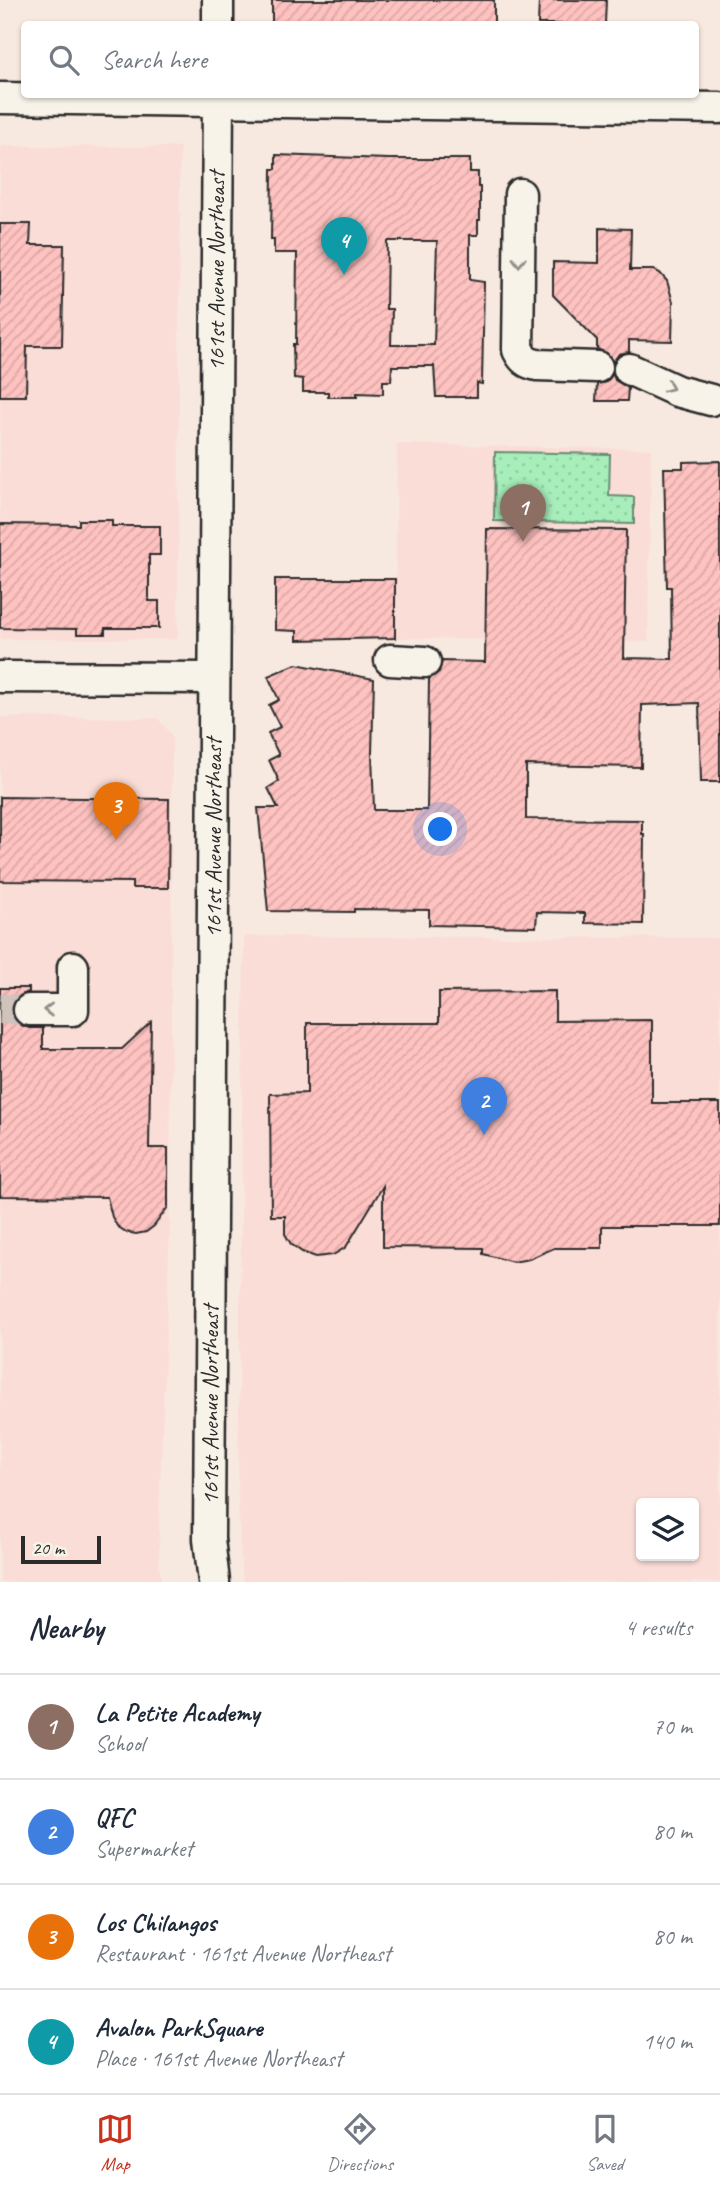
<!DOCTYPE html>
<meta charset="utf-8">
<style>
:root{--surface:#fff;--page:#f6f6f7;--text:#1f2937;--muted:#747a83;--line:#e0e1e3;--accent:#c8321e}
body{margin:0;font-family:Caveat,sans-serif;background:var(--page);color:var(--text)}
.controls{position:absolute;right:21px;bottom:21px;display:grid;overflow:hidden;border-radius:7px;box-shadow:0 2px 5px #0004}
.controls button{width:63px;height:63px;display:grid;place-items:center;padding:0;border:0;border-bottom:2px solid var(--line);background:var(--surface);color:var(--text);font:35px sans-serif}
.scale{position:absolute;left:21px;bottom:18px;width:80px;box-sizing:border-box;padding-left:7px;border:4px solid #2b2b2b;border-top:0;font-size:19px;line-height:24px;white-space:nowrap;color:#2b2b2b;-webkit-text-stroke:5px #f7f3e8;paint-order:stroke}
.you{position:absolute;left:441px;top:830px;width:24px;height:24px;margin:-18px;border:5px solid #fff;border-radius:50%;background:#1a73e8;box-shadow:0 0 0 10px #1a73e833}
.badge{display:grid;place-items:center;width:46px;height:46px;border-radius:50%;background:var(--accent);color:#fff;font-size:23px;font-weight:700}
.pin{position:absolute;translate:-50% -58px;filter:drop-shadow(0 2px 4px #0008)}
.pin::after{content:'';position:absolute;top:37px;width:24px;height:21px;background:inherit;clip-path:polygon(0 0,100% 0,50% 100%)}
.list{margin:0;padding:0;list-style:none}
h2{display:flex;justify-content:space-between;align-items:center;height:91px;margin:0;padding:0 28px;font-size:30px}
h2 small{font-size:23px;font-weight:400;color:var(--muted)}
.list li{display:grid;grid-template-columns:46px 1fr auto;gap:21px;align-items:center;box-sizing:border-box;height:105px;padding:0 28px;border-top:2px solid var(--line)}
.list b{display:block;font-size:26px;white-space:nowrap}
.list p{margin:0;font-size:23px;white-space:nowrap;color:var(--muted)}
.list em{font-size:23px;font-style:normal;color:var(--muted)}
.icon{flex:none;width:38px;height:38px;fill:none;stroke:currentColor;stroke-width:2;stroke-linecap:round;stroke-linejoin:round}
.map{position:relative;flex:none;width:720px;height:1582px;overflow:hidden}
.search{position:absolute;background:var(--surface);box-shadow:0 2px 5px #0004;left:21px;right:21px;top:21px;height:77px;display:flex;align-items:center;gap:18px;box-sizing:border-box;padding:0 24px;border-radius:7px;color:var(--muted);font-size:26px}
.sheet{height:511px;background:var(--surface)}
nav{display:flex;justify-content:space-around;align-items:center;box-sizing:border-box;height:98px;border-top:2px solid var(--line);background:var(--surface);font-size:19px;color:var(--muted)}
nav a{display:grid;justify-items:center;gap:4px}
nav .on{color:var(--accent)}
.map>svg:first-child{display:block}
.built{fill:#faddd6;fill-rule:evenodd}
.park{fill:url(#park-dots);stroke:#698c73;stroke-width:2}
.building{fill:url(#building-hatch);stroke:#2b2b2b;stroke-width:2;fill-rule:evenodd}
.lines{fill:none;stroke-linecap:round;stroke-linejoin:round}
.minor-tunnel{stroke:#cfc3bc;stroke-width:30;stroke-dasharray:30 15;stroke-linecap:butt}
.minor-casing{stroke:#2b2b2b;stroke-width:35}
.minor{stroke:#f7f3e8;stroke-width:30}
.oneway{stroke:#918f8a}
.labels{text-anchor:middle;stroke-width:5;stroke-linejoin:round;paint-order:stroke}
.street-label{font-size:24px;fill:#2b2b2b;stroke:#f7f3e8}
</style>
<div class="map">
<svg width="720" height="1582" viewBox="0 0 720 1582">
<defs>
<pattern id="park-dots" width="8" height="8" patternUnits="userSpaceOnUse" patternTransform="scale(1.75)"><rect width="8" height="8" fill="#a7eebb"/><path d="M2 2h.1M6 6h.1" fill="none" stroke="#90cca1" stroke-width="1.8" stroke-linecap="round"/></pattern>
<pattern id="building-hatch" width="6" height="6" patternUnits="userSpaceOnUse" patternTransform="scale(1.75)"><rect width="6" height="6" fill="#fec2c0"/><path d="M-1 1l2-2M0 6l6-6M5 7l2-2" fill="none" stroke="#daa7a5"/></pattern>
</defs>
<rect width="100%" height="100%" fill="#f8e9e0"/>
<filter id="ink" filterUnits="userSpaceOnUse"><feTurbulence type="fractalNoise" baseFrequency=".0143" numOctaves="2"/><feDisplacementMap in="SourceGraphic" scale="14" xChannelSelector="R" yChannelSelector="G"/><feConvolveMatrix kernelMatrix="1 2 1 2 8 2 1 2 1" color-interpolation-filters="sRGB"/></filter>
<g filter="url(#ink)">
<!-- built -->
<g class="built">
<polygon points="0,146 180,147 178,639 0,639"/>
<polygon points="397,444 651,449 648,642 395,638"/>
<polygon points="0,717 158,718 172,736 170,1226 159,1518 159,1565 162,1582 0,1582"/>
<path d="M244,936L720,938V1582H244L241,1568L238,1496ZM641,1503H694V1556H641Z"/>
</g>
<!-- park -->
<polygon class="park" points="495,452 610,454 609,496 634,497 634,524 494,521"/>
<!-- building -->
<g class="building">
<rect x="272" y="0" width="222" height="24"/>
<polygon points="539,0 606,0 605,24 538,24"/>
<path d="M276,155L388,159H470V172H478V187H480V220H478V235H470V280L484,282L482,384L477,383V397H436L434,366H392L391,381H383V394L357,393V397H328V392H303V379L294,378L293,344H296L297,253H274V240H271L272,169H276ZM387,241H437L434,345H391L392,309H386Z"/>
<polygon points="0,224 31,224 30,245 64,245 62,346 27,346 26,396 0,396"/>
<polygon points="599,228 631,229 630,270 654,270 660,273 667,281 673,302 672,341 629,340 629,352 619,354 613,362 607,353 597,349 597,340 553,295 553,262 599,263"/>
<polygon points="613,374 615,380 628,388 627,401 596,401 597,384 606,382"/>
<polygon points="720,461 720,782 701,782 699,703 642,705 641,767 526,765 526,819 642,820 642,834 644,834 643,924 585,923 585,913 537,912 536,927 429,925 429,910 354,909 354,912 268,911 258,808 278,808 268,788 279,781 269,760 279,755 268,733 280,727 269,705 279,700 268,676 296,664 374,679 372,753 374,810 427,810 429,679 439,672 442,661 485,662 487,529 626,530 624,658 672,659 671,587 667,587 664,468 683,468 683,462"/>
<polygon points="79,520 112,520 112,526 160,526 160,555 149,555 149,601 159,601 159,628 105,628 105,634 77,634 77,629 0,628 0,524 79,525"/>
<polygon points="275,579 395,579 395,638 297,640 297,631 275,630"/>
<polygon points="0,797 169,799 168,888 132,888 132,882 0,881"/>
<polygon points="0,988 29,988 29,992 21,995 14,1001 12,1011 14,1019 21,1025 29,1028 43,1028 43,1049 122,1049 151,1022 149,1148 168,1148 168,1207 154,1226 146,1232 136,1234 126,1232 117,1226 112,1217 107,1197 0,1196"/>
<polygon points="555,991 555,1021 652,1020 652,1103 720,1103 720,1226 602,1226 602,1248 554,1248 529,1259 513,1262 483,1254 483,1248 383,1247 383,1186 346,1247 333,1255 316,1257 302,1252 291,1244 285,1234 285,1216 271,1216 270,1094 307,1093 307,1023 439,1023 439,992"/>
</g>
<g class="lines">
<!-- minor-tunnel -->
<polyline class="minor-tunnel" points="0,1009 29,1010"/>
<!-- minor casing -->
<g class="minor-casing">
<g id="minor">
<polyline points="218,24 218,0"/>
<polyline points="0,98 720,108"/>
<path d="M520,194L518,350C523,360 527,363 537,365L597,367"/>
<polyline points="629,369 677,391 711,400"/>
<polyline points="390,660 425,662"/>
<polyline points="0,677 214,678"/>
<polyline points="29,1010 73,1010 73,967"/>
<polyline points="214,1582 209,1539 218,94"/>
</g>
</g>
<!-- minor -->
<use href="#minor" class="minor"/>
</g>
<!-- one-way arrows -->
<defs><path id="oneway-chevron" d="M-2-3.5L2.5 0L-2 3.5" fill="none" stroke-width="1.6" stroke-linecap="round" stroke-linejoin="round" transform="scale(1.75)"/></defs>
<g class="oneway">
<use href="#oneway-chevron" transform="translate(519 262) rotate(91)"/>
<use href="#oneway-chevron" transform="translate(669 387) rotate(23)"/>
<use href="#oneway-chevron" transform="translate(48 1010) rotate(-179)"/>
</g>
</g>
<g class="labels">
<!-- street labels -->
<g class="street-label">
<text transform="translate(216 271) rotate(-90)" y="8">161st Avenue Northeast</text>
<text transform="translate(213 838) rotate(-90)" y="8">161st Avenue Northeast</text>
<text transform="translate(210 1405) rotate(-90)" y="8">161st Avenue Northeast</text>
</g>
</g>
</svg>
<div class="controls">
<button><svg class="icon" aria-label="layers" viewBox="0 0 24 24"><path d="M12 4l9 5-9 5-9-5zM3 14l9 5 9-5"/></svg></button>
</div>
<div class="scale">20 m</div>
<div class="you"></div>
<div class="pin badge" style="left:523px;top:542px;background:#8d6e63">1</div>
<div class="pin badge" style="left:484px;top:1135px;background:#3f7fe0">2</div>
<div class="pin badge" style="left:116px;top:840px;background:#e8710a">3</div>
<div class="pin badge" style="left:344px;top:275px;background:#0f9aa8">4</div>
<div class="search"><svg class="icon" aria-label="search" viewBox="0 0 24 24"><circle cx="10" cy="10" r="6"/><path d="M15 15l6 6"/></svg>Search here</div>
</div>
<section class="sheet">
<h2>Nearby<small>4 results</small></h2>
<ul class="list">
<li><span class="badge" style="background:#8d6e63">1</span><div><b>La Petite Academy</b><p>School</p></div><em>70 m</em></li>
<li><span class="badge" style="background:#3f7fe0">2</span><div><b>QFC</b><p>Supermarket</p></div><em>80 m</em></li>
<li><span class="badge" style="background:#e8710a">3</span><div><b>Los Chilangos</b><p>Restaurant · 161st Avenue Northeast</p></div><em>80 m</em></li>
<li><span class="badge" style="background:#0f9aa8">4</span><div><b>Avalon ParkSquare</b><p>Place · 161st Avenue Northeast</p></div><em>140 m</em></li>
</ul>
</section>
<nav>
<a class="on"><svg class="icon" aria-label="map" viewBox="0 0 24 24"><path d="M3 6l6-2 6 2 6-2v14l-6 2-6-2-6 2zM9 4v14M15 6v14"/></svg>Map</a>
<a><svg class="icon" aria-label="directions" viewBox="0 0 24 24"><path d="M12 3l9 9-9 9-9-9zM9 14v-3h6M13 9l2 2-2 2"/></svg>Directions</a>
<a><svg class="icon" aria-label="saved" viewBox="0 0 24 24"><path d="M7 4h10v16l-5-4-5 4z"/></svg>Saved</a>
</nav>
